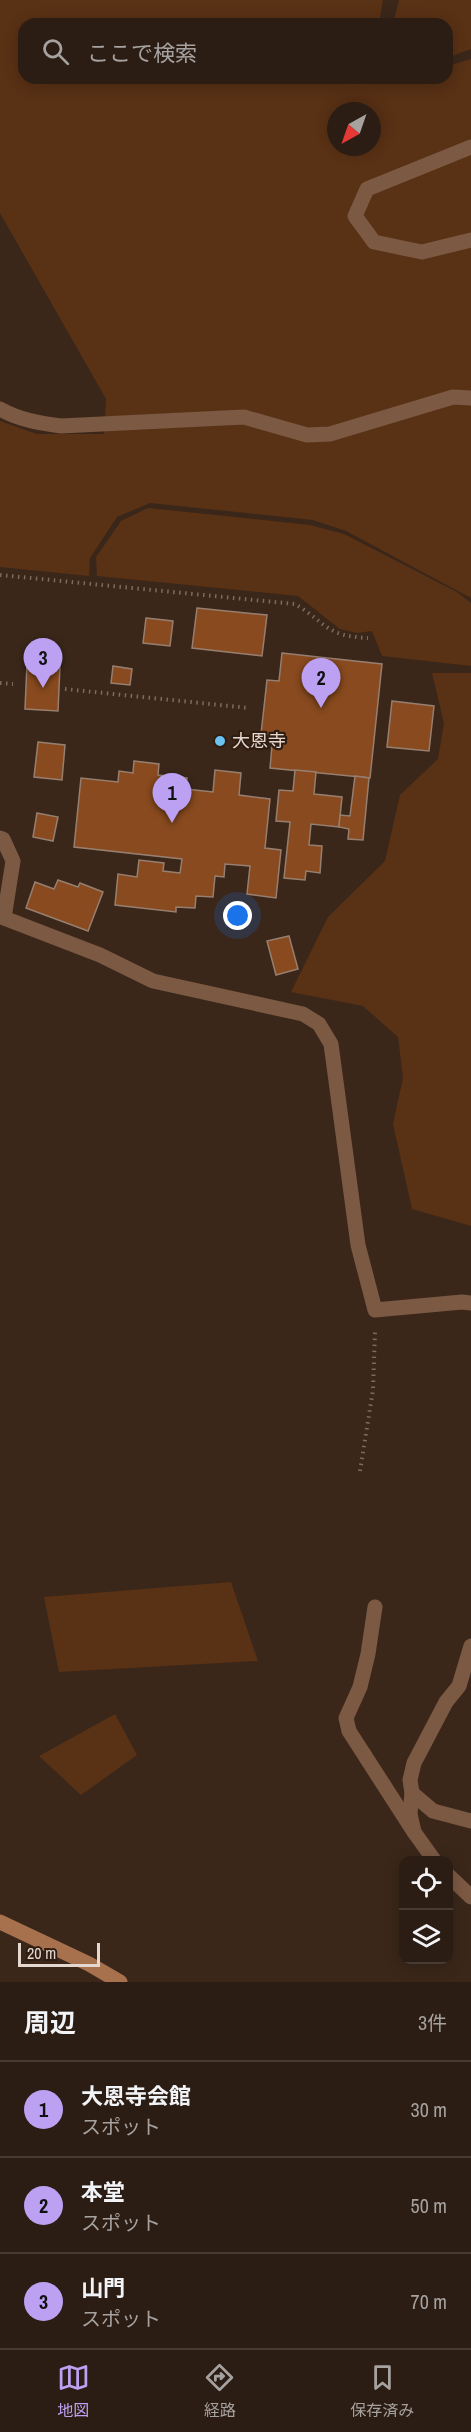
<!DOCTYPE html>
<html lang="ja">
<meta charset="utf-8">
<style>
:root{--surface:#2c1d14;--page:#382a22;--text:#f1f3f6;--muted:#a6a2a0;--line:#483b34;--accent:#bca0f2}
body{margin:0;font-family:"Archivo Narrow","Noto Sans JP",sans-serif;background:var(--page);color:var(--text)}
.controls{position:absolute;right:18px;bottom:18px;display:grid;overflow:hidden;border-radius:12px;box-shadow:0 3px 15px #0003}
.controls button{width:54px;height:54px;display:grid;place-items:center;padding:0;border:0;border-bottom:2px solid var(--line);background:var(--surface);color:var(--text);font:30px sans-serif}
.compass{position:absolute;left:327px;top:102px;width:54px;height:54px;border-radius:50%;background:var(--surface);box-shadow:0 3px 15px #0003;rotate:220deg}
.scale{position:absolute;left:18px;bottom:15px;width:82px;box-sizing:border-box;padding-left:6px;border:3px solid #e4d7cf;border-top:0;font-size:16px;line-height:21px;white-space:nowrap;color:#e4d7cf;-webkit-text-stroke:4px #301d11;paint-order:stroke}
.you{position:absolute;left:238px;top:916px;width:21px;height:21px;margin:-15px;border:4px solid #fff;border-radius:50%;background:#1a73e8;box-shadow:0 0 0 9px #1a73e833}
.badge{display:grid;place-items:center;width:39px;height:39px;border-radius:50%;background:var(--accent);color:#111;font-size:20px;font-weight:700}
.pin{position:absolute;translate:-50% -50px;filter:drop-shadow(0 2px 3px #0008)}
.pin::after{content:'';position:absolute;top:32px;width:21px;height:18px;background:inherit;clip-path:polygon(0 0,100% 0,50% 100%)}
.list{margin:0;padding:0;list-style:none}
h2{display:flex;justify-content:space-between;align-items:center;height:78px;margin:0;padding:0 24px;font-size:26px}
h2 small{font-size:20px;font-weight:400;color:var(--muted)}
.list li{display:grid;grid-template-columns:39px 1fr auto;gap:18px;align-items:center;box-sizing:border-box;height:96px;padding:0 24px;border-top:2px solid var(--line)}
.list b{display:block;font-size:22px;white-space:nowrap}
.list p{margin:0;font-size:20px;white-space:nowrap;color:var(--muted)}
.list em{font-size:20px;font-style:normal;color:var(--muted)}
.icon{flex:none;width:33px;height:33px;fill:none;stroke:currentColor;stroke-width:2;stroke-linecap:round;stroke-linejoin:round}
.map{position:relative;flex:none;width:471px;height:1982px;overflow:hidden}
.search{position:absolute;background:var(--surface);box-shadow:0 3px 15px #0003;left:18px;right:18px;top:18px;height:66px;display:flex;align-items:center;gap:15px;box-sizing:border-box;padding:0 21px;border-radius:18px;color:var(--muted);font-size:22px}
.sheet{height:366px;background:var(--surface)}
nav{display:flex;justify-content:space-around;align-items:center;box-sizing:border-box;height:84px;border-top:2px solid var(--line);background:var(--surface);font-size:16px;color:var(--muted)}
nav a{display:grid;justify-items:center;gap:3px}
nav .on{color:var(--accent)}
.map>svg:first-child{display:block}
.green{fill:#593115;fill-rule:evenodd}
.building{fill:#884a1e;stroke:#977f70;stroke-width:1.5}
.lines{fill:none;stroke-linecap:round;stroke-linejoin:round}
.path{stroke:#7c6b60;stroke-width:4;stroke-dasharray:1.5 4.5;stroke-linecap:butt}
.street{stroke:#7c5943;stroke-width:15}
.secondary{stroke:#a8714e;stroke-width:15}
.poi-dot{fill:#6ac3f1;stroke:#301d11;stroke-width:2}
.labels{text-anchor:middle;stroke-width:4.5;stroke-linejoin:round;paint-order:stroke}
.poi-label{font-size:18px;fill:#e4d7cf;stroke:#301d11;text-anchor:start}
</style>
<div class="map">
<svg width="471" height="1982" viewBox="0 0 471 1982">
<rect width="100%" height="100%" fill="#3a271a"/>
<!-- green -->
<g class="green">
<path d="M0,0H383L379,24H24V78H447V66L471,59V598L346,531L313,520L150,503L117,517L90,558L89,576L0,567V421L37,434H104L106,399L0,213ZM336,111H372V147H336Z"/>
<polygon points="399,0 471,0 471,49 447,58 447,24 393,24"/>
<polygon points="148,508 310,525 344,534 457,592 471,603 471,666 382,656 372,631 357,633 340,629 298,596 97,576 96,557 121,521"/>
<polygon points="432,673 471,673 471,1226 412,1209 393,1124 403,1078 398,1037 363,1006 291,992 328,917 385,861 400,795 438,759 444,723"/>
<polygon points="231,1582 258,1661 59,1672 44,1597"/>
<polygon points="115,1714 137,1755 81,1795 39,1756"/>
</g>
<!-- building -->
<g class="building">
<polygon points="197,608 267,615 262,656 192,648"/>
<polygon points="146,618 173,621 170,646 143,643"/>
<polygon points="282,653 382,664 370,778 270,768 273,735 261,734 267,680 279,681"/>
<polygon points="27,664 60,666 58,711 25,709"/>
<polygon points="113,666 132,669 130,685 111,683"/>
<polygon points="392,701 434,706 429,751 387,747"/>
<polygon points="38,742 65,745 62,780 34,777"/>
<polygon points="134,761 159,764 158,775 187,778 186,789 213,792 215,770 241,773 239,795 270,799 265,848 281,850 276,898 247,894 250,866 225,864 224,877 215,876 213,897 196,896 195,908 176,907 176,912 115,905 118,874 137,877 139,860 164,863 163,871 180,873 182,859 74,847 81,778 118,782 119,771 133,773"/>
<polygon points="295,770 316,772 314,794 342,797 339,827 311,824 309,845 322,846 320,873 306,871 305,880 284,878 290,822 276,821 279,790 293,791"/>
<polygon points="355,776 369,778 363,840 348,839 349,829 339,827 340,815 350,816"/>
<polygon points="37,813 58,817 53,841 33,837"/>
<polygon points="58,880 78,887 80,883 103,892 88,931 26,908 35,882 54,889"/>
<polygon points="289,936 298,969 276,975 267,941"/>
</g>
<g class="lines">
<!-- path -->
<g class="path">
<path d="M0,575L295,604C328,624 325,636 368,638"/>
<polyline points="0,683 13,684"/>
<polyline points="65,689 249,708"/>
<polyline points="360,1471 373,1390 375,1332"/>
</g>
<!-- street -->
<g class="street">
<polyline points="471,147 367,189 355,216 374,242 422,252 471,240"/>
<path d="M0,409C20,420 39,423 61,426L244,417L307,435L330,434L453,397L471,398"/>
<polyline points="0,838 3,839 13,861 4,918 100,955 153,981 303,1014 319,1024 331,1044 358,1245 375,1310 462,1302 471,1303"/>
<polyline points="375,1607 368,1654 360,1687 346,1718 349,1731 414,1832"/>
<polyline points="412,1793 433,1811 471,1821"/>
<polyline points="434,1860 414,1832 410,1814 412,1793 410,1780 414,1763 446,1702 459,1686 471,1646"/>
<polyline points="448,1875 471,1897"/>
</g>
<!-- secondary -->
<polyline class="secondary" points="0,1922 89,1964 120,1982"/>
</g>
<!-- markers -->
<circle class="poi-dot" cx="220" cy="741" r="6"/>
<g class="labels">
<!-- poi labels -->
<g class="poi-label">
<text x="232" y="747">大恩寺</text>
</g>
</g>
</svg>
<div class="controls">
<button><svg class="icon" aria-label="locate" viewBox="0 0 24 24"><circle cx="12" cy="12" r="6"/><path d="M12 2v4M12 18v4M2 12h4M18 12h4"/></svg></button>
<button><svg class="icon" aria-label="layers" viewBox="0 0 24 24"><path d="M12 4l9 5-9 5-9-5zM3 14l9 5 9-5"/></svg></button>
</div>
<svg class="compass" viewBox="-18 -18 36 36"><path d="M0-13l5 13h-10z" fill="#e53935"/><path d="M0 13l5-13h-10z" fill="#a6a2a0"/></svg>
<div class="scale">20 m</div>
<div class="you"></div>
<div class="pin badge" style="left:172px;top:823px">1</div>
<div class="pin badge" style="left:321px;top:708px">2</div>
<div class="pin badge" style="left:43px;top:688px">3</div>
<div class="search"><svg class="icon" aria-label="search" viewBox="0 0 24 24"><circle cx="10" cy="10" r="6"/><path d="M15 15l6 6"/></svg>ここで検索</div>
</div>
<section class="sheet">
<h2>周辺<small>3件</small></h2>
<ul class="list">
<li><span class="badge">1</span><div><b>大恩寺会館</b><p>スポット</p></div><em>30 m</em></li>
<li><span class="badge">2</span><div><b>本堂</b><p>スポット</p></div><em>50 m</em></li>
<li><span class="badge">3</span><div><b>山門</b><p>スポット</p></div><em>70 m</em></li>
</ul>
</section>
<nav>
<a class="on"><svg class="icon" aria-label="map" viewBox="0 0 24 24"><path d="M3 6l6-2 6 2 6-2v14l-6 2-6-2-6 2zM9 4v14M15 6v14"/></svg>地図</a>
<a><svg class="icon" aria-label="directions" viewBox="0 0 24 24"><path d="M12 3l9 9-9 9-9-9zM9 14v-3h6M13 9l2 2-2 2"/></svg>経路</a>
<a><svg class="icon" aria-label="saved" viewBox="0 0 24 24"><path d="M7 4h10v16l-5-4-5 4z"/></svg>保存済み</a>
</nav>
